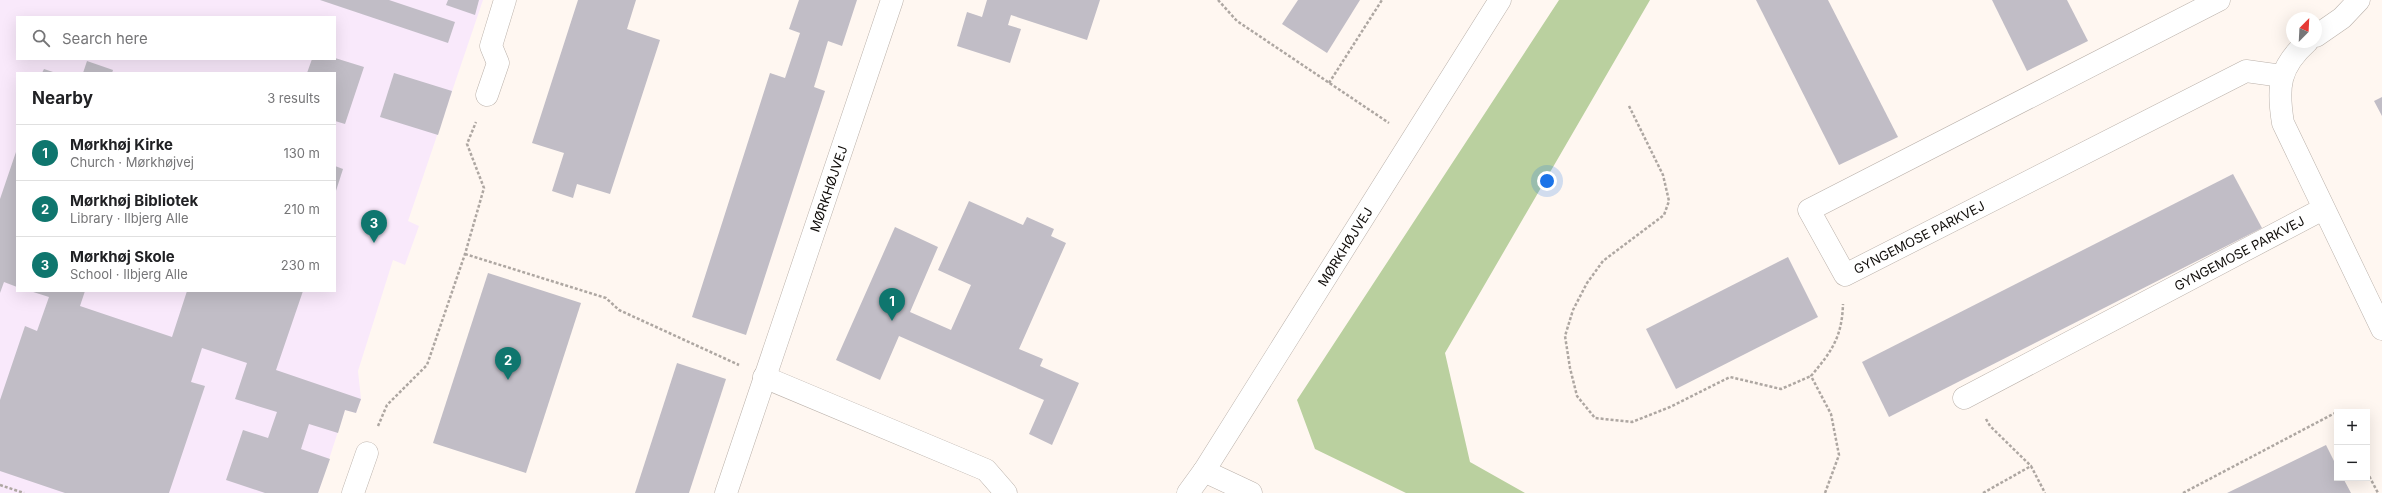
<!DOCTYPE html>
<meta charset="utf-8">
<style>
:root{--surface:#fff;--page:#f2f2f2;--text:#202124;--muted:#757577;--line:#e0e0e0;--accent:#0f766e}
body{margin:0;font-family:Inter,sans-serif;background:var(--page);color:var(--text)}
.controls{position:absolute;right:12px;bottom:12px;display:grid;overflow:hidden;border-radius:0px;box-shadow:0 4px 16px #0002}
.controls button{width:36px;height:36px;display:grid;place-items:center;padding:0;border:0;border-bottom:1px solid var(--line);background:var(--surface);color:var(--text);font:20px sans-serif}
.compass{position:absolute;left:2286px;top:12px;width:36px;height:36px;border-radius:50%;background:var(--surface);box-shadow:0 4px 16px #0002;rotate:24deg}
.you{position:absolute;left:1547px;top:181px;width:14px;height:14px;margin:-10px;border:3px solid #fff;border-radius:50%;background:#1a73e8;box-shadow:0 0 0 6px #1a73e833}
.badge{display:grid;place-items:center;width:26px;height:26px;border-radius:50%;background:var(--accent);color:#fff;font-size:13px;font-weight:700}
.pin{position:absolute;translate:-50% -33px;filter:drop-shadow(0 1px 2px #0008)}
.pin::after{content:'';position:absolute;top:21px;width:14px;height:12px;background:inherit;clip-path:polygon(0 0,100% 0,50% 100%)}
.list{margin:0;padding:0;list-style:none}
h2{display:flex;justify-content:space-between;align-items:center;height:52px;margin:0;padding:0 16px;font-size:17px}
h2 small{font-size:13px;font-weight:400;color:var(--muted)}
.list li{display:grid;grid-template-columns:26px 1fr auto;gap:12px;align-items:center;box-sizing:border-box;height:56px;padding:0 16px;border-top:1px solid var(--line)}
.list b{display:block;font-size:15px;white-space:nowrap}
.list p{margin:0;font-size:13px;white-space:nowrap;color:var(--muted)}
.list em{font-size:13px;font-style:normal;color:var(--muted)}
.icon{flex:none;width:22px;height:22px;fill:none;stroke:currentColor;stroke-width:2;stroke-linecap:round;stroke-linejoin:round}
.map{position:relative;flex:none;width:2382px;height:493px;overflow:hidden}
.search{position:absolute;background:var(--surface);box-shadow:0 4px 16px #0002;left:16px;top:16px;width:320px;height:44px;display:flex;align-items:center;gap:10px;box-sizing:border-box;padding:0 14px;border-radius:0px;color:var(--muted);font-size:15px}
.panel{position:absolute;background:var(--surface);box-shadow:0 4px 16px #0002;left:16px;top:72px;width:320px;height:220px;border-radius:0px}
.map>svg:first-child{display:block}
.education{fill:#f9e9fb;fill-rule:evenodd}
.forest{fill:#bad09f}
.building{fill:#c1bdc6}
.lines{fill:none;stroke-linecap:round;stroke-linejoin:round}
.street-casing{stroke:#bab1aa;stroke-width:23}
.secondary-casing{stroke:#bab1aa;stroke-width:23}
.path{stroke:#aea7a2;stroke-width:2.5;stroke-dasharray:3 2;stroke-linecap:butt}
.street{stroke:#fff;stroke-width:22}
.secondary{stroke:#fff;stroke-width:22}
.labels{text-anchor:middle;stroke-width:4;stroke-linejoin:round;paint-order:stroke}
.street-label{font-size:13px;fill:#100d0a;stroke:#fff}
</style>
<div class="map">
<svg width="2382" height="493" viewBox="0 0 2382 493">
<rect width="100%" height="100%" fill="#fff7f1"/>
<!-- education -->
<path class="education" d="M0,0H483L408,221L419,226L405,265L393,260L358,371L361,399L356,413L345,410L318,493H0ZM17,17H335V59H17ZM17,73H335V291H17Z"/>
<!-- forest -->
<polygon class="forest" points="1559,0 1650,0 1445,353 1470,462 1525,493 1406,493 1315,449 1297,400"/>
<!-- building -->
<g class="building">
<polygon points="320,0 389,0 455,22 448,43"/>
<polygon points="448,0 479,0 475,15 446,5"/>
<polygon points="578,0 636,0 627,29 660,40 610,194 577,184 573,198 552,191 564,153 532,143"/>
<polygon points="799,0 857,0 842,46 828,41 814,87 825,91 746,335 692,317 770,73 785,78 800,33 789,29"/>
<polygon points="987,0 1100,0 1087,40 1011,15 1008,25 1021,29 1010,63 957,46 967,12 982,17"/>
<polygon points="1298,0 1360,0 1327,53 1282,24"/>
<polygon points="1756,0 1828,0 1898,137 1839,165"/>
<polygon points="1992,0 2067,0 2088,41 2027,71"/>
<polygon points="335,58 364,67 345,124 335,121 335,73 307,73 312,59"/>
<polygon points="87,61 113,70 112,73 83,73"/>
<polygon points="44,69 56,73 42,73"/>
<polygon points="394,73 452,91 438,135 380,117"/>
<polygon points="2382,97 2382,116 2374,101"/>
<polygon points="17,149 17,287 4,282 0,293 0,199"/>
<polygon points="335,166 343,169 335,194"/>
<polygon points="2233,174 2262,228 1889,417 1862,362"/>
<polygon points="969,201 1023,225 1027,217 1054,229 1051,236 1066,243 1019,349 1043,359 1040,366 1079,383 1052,445 1029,434 1044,400 899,336 880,380 836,360 895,227 938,247 910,312 951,330 971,285 938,270"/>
<polygon points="1788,257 1818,317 1676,389 1646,329"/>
<polygon points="488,273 581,303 526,473 433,443"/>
<polygon points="30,291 85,291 80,306 172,337 187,291 303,291 276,370 361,399 356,413 345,410 338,433 309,424 301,449 330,459 318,493 265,493 226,480 243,430 268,438 277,412 235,399 247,363 202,348 191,382 205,386 169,493 65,493 0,471 0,400 25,326 37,331 49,297"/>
<polygon points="677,363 726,379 689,493 635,493"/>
<polygon points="2326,445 2337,467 2337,478 2343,478 2351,493 2227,493"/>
</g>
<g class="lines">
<!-- street casing -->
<g class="street-casing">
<g id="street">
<path id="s1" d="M2219,0L1809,210L1845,275L2246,71L2282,76"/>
<polyline points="2316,36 2342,18 2359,0"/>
<path d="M2307,42C2279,67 2277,87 2283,123L2382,329"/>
<polyline points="487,95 498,63 491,46 505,0"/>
<polyline points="764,377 986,470 1006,493"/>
<path id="s2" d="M1964,398L2323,209"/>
<polyline points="1204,471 1251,493"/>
<polyline points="353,493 367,453"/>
<path id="s3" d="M726,493L892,0"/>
</g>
</g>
<!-- secondary casing -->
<g class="secondary-casing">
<g id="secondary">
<path id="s4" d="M1188,493L1204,471L1500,0"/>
</g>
</g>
<!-- path -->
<g class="path">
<polyline points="1218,0 1237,21 1389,123"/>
<polyline points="1329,83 1382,0"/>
<polyline points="1629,106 1663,175 1669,201 1664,215 1603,261 1587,283 1573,310 1565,336 1570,368 1577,396 1595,418 1632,422 1670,407 1730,377 1781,389 1811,376"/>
<polyline points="465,254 606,298 619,310 739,365"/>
<polyline points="1986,419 1990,426 2031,466"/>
<polyline points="378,426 387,405 427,365 465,254 484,188 467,144 476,122"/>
<polyline points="2367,472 2378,493"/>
<polyline points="0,485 24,493"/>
<path d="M1825,493L1839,455L1831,414L1811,376C1832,351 1842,337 1843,304"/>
<polyline points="1983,493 2031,466 2045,493"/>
<polyline points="2183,493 2335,413 2337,416"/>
</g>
<!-- street -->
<use href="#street" class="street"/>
<!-- secondary -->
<use href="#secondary" class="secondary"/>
</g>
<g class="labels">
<!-- street labels -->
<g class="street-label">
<text dy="5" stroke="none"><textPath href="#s3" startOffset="321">MØRKHØJVEJ</textPath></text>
<text dy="5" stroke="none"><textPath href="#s1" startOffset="618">GYNGEMOSE PARKVEJ</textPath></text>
<text dy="5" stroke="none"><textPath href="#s4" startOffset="292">MØRKHØJVEJ</textPath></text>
<text dy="5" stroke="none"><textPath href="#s2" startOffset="311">GYNGEMOSE PARKVEJ</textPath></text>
</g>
</g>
</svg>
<div class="controls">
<button>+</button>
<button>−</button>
</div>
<svg class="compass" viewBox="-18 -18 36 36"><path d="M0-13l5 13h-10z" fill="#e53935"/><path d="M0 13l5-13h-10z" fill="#757577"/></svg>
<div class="you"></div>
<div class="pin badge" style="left:892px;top:321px">1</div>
<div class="pin badge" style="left:508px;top:380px">2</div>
<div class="pin badge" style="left:374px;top:243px">3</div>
<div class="search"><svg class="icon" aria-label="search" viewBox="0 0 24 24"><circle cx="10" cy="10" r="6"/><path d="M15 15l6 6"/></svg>Search here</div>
<section class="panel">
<h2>Nearby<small>3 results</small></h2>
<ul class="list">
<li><span class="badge">1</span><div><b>Mørkhøj Kirke</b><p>Church · Mørkhøjvej</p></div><em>130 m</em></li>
<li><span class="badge">2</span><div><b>Mørkhøj Bibliotek</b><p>Library · Ilbjerg Alle</p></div><em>210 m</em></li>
<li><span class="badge">3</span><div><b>Mørkhøj Skole</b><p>School · Ilbjerg Alle</p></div><em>230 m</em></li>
</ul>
</section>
</div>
